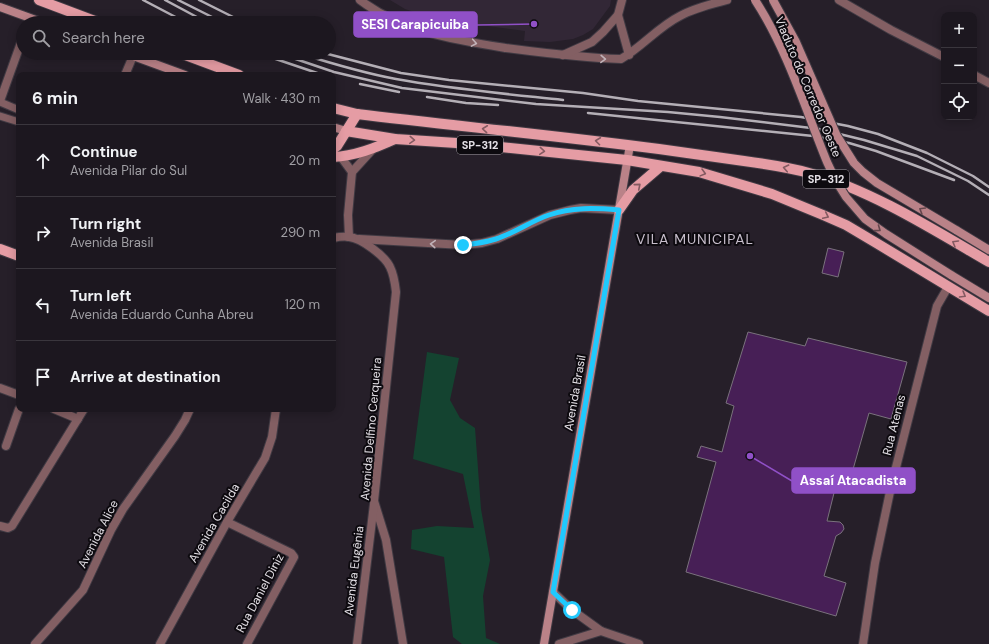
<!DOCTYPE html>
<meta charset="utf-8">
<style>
:root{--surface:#1c171f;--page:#252028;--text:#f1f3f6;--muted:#a09fa4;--line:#3a363d}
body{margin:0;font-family:"DM Sans",sans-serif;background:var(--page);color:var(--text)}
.controls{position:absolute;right:12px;top:12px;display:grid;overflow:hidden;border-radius:8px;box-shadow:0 2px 10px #0003}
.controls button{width:36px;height:36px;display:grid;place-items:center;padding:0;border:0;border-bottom:1px solid var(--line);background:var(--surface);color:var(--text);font:20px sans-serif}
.stop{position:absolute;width:12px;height:12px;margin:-9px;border:3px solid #20c9fd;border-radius:50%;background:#fff}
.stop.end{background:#20c9fd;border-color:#fff;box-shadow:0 1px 4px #0008}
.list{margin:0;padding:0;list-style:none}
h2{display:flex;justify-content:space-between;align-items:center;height:52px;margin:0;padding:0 16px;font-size:17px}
h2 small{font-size:13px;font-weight:400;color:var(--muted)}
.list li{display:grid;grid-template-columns:26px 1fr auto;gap:12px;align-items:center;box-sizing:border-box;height:72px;padding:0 16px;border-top:1px solid var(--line)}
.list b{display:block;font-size:15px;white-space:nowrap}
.list p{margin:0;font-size:13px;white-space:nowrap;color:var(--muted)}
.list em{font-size:13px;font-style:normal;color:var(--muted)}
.icon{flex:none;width:22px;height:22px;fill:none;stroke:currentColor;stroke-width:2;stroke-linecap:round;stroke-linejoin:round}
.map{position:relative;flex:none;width:989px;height:644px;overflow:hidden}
.search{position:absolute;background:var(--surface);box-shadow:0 2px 10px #0003;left:16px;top:16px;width:320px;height:44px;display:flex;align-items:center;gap:10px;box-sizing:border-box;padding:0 14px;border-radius:22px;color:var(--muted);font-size:15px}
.panel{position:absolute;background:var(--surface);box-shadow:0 2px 10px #0003;left:16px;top:72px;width:320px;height:340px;border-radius:8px}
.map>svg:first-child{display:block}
.built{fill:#322736}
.green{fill:#144330}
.building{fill:#471f56;stroke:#7a727d}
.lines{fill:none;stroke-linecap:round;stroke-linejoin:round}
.pedestrian-casing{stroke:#403a43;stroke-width:9}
.minor-casing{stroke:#403a43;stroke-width:10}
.secondary-casing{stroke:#403a43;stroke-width:10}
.primary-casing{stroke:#403a43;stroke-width:12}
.pedestrian{stroke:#835f63;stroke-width:7}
.minor{stroke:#835f63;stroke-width:8}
.secondary{stroke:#ba8288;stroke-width:8}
.primary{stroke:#e59ca4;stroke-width:10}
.rail{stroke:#b4afb6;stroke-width:2.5}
.secondary-bridge-casing{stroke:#403a43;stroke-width:10;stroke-linecap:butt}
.secondary-bridge{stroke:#ba8288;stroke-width:8}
.oneway{stroke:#c1b2b8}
.oneway2{stroke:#845a61}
.oneway3{stroke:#64464c}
.route{stroke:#20c9fd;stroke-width:5}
.labels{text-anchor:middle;stroke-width:4;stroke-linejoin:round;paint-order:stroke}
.shield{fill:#0d0a0f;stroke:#a39fa5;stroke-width:1}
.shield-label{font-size:11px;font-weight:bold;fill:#e3dfe5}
.street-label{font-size:12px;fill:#e3dfe5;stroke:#0d0a0f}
.quarter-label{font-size:14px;letter-spacing:1px;fill:#c8bfcc;stroke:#0d0a0f}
.leader{fill:none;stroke:#9050c7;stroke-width:1.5}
.callout-dot{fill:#9050c7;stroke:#0d0a0f;stroke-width:1.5}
.callout{fill:#9050c7;stroke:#9050c7;stroke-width:1.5}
.callout-label{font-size:13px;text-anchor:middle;font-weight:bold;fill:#fff}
</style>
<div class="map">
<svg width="989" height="644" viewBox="0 0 989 644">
<rect width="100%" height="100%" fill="#261f29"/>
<!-- built -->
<polygon class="built" points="390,0 611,0 610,6 593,29 583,35 573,39 550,42 524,41 525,31 435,19 405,9"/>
<!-- green -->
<polygon class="green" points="427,352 459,358 450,400 460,418 475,428 481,509 490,560 483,596 486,638 500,644 462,644 453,637 444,557 411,549 412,530 437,526 474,528 463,474 413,459"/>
<!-- building -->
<g class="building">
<polygon points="828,248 844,252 838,277 822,273"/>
<polygon points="748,332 805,346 808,338 907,362 891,419 869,413 850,480 838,477 827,521 840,522 843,525 844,529 841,533 836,536 824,576 846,583 836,616 686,572 716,462 697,457 701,446 722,452 734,406 726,403"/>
</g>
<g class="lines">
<!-- pedestrian casing -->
<g class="pedestrian-casing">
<g id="pedestrian">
<polyline points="0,102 19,110"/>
<polyline points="0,116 19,122"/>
</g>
</g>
<!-- minor casing -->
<g class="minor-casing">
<g id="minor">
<path d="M360,0C402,32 455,40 506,48C544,53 582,58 621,59C642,47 658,27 680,16C694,8 712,4 727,0"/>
<polyline points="839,0 891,30 944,57"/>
<polyline points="618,15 629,55"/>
<polyline points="563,55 592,42 603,32 618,15 622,0"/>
<polyline points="125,75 133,56"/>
<polyline points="974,75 989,83"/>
<polyline points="0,101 23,37"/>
<polyline points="341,157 352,172"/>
<polyline points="349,237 348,215 352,172 373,149"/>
<path d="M333,238C338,237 344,236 349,237C361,238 385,256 390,267C394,275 395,283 396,292L374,501L386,540L403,644"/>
<polyline points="359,239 463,245 482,243 497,239 550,215 570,210 581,208 619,210"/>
<polyline points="0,388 19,395"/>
<polyline points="54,409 78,419"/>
<polyline points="6,446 19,409"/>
<polyline points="227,522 291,553 294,557 247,644"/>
<polyline points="0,526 8,528 12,526 84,409"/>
<polyline points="553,592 572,610 601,631 639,644"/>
<polyline points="35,644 83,590 111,530 123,509 175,436 185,420 190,409"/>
<polyline points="160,644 227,522 265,458 272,437 276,409"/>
<polyline points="357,644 374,504"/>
<polyline points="559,644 601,631"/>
<polyline points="863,644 875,563 891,487 937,306 948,287"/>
</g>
</g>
<!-- secondary casing -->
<g class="secondary-casing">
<g id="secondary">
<polyline points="0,7 44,23"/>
<polyline points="125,53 185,75"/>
<polyline points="333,127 346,131"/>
<polyline points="956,230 989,250"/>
<polyline points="951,275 989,298"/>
<polyline points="544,644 630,145"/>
</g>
</g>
<!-- primary casing -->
<g class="primary-casing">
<g id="primary">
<polyline points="39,0 100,23"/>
<polyline points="180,53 239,75"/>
<path d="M333,108L357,114C458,126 558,136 659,149C687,153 716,157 744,161C766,164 788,167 809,173C871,190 934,230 989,262"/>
<polyline points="346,131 395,139 472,144 627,160 699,172 772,194 823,215 846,225 878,244 989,311"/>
<polyline points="333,149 337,146 357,114"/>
<path d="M333,157C355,156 375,148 395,139"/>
<polyline points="619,210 633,190 661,166"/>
<polyline points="0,249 19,256"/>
</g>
</g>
<!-- pedestrian -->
<use href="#pedestrian" class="pedestrian"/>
<!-- minor -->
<use href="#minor" class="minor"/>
<!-- secondary -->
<use href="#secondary" class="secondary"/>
<!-- primary -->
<use href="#primary" class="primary"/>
<!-- rail -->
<g class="rail">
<polyline points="143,0 187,23"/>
<polyline points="165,0 208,23"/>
<polyline points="178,0 224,23"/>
<polyline points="199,0 245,23"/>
<polyline points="258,53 323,75"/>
<polyline points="278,53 334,72 402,88 536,104 668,112 720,117 819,129 864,140 917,156 968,181 989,195"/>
<path d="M298,53C330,63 363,73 396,79C451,89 507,94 563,100"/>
<polyline points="324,53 401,73 449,80 583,93 638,101 801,117 848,126 878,134 927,153 973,176 989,187"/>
<polyline points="360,84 399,92"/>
<polyline points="427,97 466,103 498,105"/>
<polyline points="588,113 813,136 849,143 876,151 954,180"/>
</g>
<!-- secondary-bridge casing -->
<g class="secondary-bridge-casing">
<g id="secondary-bridge">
<path d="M755,0C787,49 805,108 827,162L836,181L846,197L865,219L886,234L951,275"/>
<polyline points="773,0 796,42 837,136 854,163 863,172 877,183 956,230"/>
</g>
</g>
<!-- secondary-bridge -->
<use href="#secondary-bridge" class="secondary-bridge"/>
</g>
<!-- one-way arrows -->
<defs><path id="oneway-chevron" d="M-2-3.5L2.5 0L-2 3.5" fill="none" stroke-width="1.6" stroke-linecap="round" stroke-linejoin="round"/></defs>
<g class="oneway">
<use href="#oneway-chevron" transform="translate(474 43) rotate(10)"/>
<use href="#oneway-chevron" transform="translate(603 59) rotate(2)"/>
<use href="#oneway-chevron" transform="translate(433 244) rotate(-176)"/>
</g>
<g class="oneway2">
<use href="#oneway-chevron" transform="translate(485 129) rotate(-174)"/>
<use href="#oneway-chevron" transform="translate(412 140) rotate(4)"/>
<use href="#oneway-chevron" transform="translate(598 141) rotate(-173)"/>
<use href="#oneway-chevron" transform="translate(542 151) rotate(5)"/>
<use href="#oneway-chevron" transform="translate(786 168) rotate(-168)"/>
<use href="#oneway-chevron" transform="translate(703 173) rotate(15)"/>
<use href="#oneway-chevron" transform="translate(638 186) rotate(-40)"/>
<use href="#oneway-chevron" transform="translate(826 216) rotate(25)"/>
<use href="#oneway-chevron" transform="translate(955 243) rotate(-150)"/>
<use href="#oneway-chevron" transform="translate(963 295) rotate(30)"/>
</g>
<g class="oneway3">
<use href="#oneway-chevron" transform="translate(922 210) rotate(-149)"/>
<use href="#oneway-chevron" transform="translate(878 229) rotate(36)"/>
</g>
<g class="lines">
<!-- route -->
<path class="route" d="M463,245C474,244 486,242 496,239C515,233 531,221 549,215C572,207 595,208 619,210L553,592L572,610"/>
</g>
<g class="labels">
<!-- shield labels -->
<g class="shield">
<rect x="457" y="136" width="46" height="18" rx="3"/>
<rect x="803" y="170" width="46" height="18" rx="3"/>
</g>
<g class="shield-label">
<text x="480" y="149">SP-312</text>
<text x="826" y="183">SP-312</text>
</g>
<!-- street labels -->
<g class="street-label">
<text transform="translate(808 87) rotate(67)" y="4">Viaduto do Corredor Oeste</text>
<text transform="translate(575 393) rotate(-80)" y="4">Avenida Brasil</text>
<text transform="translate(894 425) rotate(-76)" y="4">Rua Atenas</text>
<text transform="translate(371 429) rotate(-85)" y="4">Avenida Delfino Cerqueira</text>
<text transform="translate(214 523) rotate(-60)" y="4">Avenida Cacilda</text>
<text transform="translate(98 534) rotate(-63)" y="4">Avenida Alice</text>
<text transform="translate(354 571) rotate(-83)" y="4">Avenida Eugênia</text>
<text transform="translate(260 593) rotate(-62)" y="4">Rua Daniel Diniz</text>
</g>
<!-- quarter labels -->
<g class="quarter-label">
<text x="695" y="244">VILA MUNICIPAL</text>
</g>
</g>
<!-- callouts -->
<path class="leader" d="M534 24L477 25M750 456L792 481"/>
<g class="callout-dot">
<circle cx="534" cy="24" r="4"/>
<circle cx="750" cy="456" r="4"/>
</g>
<g class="callout">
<rect x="354" y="12" width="123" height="25" rx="4"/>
<rect x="792" y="468" width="123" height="25" rx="4"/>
</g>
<g class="callout-label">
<text x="415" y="29">SESI Carapicuiba</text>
<text x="853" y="485">Assaí Atacadista</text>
</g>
</svg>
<div class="controls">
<button>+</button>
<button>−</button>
<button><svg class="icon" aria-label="locate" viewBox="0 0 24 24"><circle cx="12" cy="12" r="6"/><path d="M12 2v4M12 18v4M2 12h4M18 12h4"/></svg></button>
</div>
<div class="stop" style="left:572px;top:610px"></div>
<div class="stop end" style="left:463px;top:245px"></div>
<div class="search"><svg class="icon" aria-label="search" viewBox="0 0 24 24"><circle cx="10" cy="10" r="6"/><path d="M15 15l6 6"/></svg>Search here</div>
<section class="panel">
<h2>6 min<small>Walk · 430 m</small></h2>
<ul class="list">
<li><svg class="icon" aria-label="ahead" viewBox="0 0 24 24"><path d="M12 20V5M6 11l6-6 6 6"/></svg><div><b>Continue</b><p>Avenida Pilar do Sul</p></div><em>20 m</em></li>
<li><svg class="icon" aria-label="right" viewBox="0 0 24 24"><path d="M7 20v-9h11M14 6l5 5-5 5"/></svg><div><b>Turn right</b><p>Avenida Brasil</p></div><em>290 m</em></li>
<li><svg class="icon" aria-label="left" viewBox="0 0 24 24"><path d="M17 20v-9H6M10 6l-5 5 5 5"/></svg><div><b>Turn left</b><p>Avenida Eduardo Cunha Abreu</p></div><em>120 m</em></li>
<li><svg class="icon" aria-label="arrive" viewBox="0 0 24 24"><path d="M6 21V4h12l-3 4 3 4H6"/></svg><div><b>Arrive at destination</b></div></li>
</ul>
</section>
</div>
